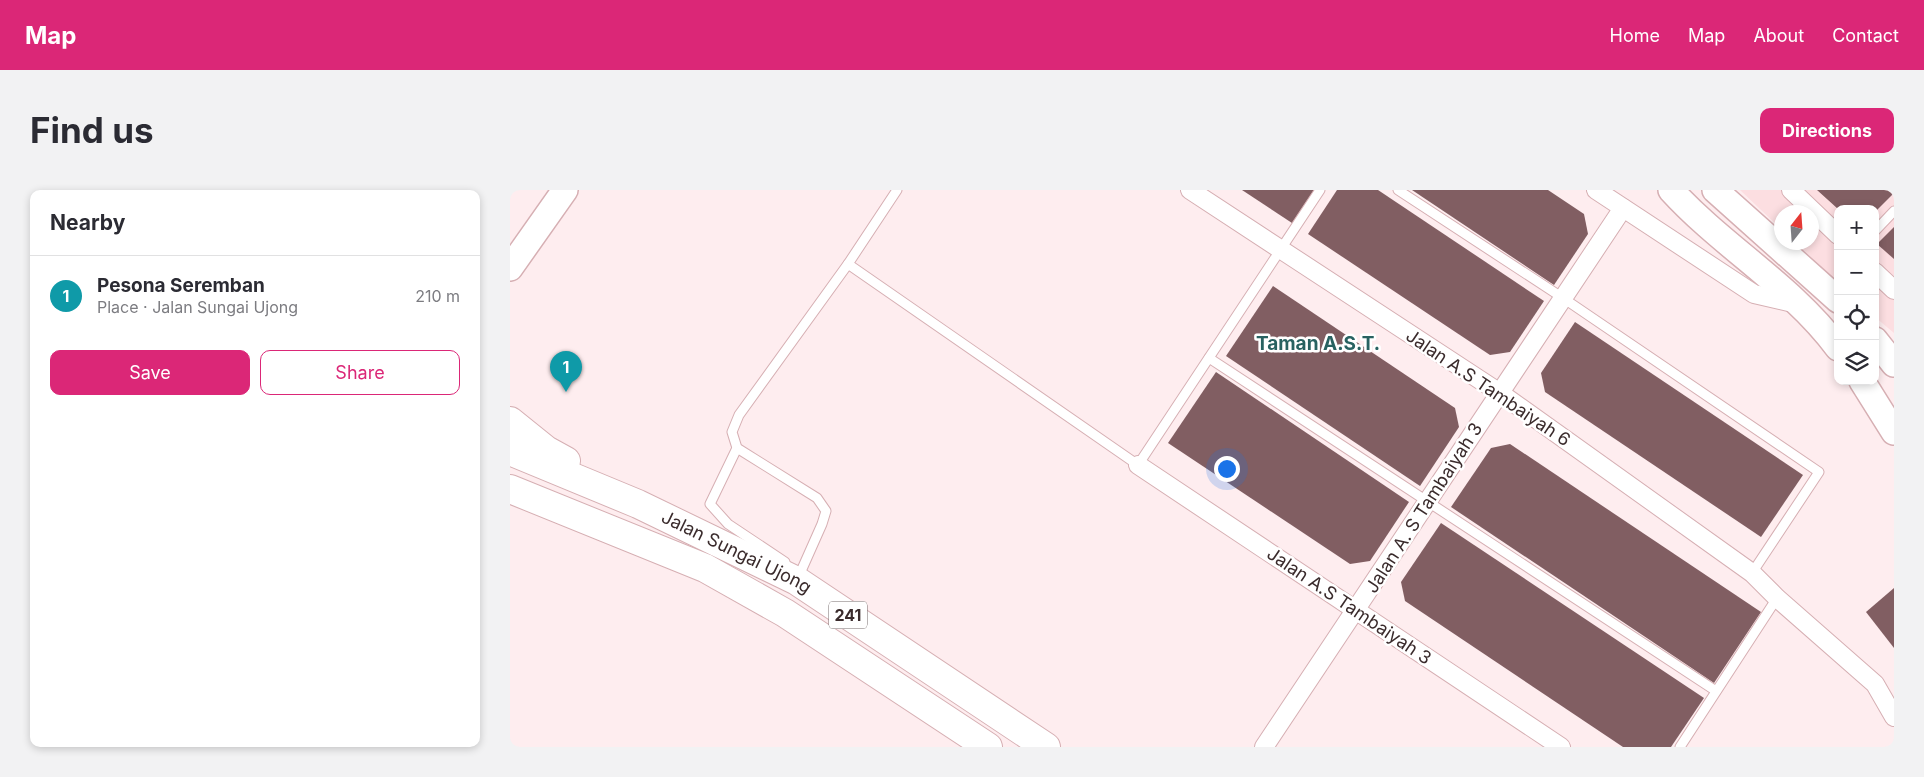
<!DOCTYPE html>
<meta charset="utf-8">
<style>
:root{--surface:#fff;--page:#f2f2f3;--text:#2b2b33;--muted:#7c7c81;--line:#e1e1e2;--accent:#db2777}
body{margin:0;font-family:Inter,sans-serif;background:var(--page);color:var(--text)}
.controls{position:absolute;right:15px;top:15px;display:grid;overflow:hidden;border-radius:10px;box-shadow:0 2px 8px #0003}
.controls button{width:45px;height:45px;display:grid;place-items:center;padding:0;border:0;border-bottom:1px solid var(--line);background:var(--surface);color:var(--text);font:25px sans-serif}
.compass{position:absolute;left:1264px;top:15px;width:45px;height:45px;border-radius:50%;background:var(--surface);box-shadow:0 2px 8px #0003;rotate:17deg}
.you{position:absolute;left:716px;top:278px;width:18px;height:18px;margin:-12px;border:4px solid #fff;border-radius:50%;background:#1a73e8;box-shadow:0 0 0 8px #1a73e833}
.badge{display:grid;place-items:center;width:32px;height:32px;border-radius:50%;background:var(--accent);color:#fff;font-size:16px;font-weight:700}
.pin{position:absolute;translate:-50% -41px;filter:drop-shadow(0 1px 2px #0008)}
.pin::after{content:'';position:absolute;top:26px;width:18px;height:15px;background:inherit;clip-path:polygon(0 0,100% 0,50% 100%)}
.list{margin:0;padding:0;list-style:none}
h2{display:flex;justify-content:space-between;align-items:center;height:65px;margin:0;padding:0 20px;font-size:21px}
h2 small{font-size:16px;font-weight:400;color:var(--muted)}
.list li{display:grid;grid-template-columns:32px 1fr auto;gap:15px;align-items:center;box-sizing:border-box;height:80px;padding:0 20px;border-top:1px solid var(--line)}
.list b{display:block;font-size:19px;white-space:nowrap}
.list p{margin:0;font-size:16px;white-space:nowrap;color:var(--muted)}
.list em{font-size:16px;font-style:normal;color:var(--muted)}
.actions{display:flex;gap:10px;padding:15px 20px}
.actions a{flex:1;padding:11px 0;border:1px solid var(--accent);border-radius:10px;text-align:center;font-size:18px;color:var(--accent)}
.actions .main{background:var(--accent);color:#fff}
.icon{flex:none;width:28px;height:28px;fill:none;stroke:currentColor;stroke-width:2;stroke-linecap:round;stroke-linejoin:round}
.map{position:relative;flex:none;width:1384px;height:557px;overflow:hidden;border-radius:10px}
header{display:flex;align-items:center;gap:30px;box-sizing:border-box;height:70px;padding:0 25px;background:var(--accent);color:#fff}
header strong{font-size:24px}
nav{display:flex;gap:28px;margin-inline-start:auto;font-size:18px}
.intro{display:flex;align-items:center;justify-content:space-between;box-sizing:border-box;height:120px;padding:0 30px}
h1{margin:0;font-size:35px}
.button{padding:12px 22px;border-radius:10px;background:var(--accent);color:#fff;font-size:18px;font-weight:700}
main{display:flex;gap:30px;padding:0 30px}
aside{flex:1;background:var(--surface);border-radius:10px;box-shadow:0 2px 8px #0003}
.map>svg:first-child{display:block}
.built{fill:#fcdee1}
.building{fill:#815e62}
.lines{fill:none;stroke-linecap:round;stroke-linejoin:round}
.lane-casing{stroke:#d6afb3;stroke-width:11}
.street-casing{stroke:#d6afb3;stroke-width:20}
.secondary-casing{stroke:#d6afb3;stroke-width:28}
.highway-casing{stroke:#d6afb3;stroke-width:30}
.lane{stroke:#fff;stroke-width:9}
.street{stroke:#fff;stroke-width:18}
.secondary{stroke:#fff;stroke-width:25}
.highway{stroke:#fff;stroke-width:28}
.labels{text-anchor:middle;stroke-width:5;stroke-linejoin:round;paint-order:stroke}
.shield{fill:#fff;stroke:#756b6b;stroke-width:1}
.shield-label{font-size:16px;font-weight:bold;fill:#3a2b2c}
.street-label{font-size:18px;fill:#3a2b2c;stroke:#fff}
.neighbourhood-label{font-size:19px;font-weight:bold;fill:#286261;stroke:#fff}
</style>
<header>
<strong>Map</strong>
<nav><a>Home</a><a>Map</a><a>About</a><a>Contact</a></nav>
</header>
<div class="intro"><h1>Find us</h1><a class="button">Directions</a></div>
<main>
<aside>
<h2>Nearby<small></small></h2>
<ul class="list">
<li><span class="badge" style="background:#0f9aa8">1</span><div><b>Pesona Seremban</b><p>Place · Jalan Sungai Ujong</p></div><em>210 m</em></li>
</ul>
<div class="actions"><a class="main">Save</a><a>Share</a></div>
</aside>
<div class="map">
<svg width="1384" height="557" viewBox="0 0 1384 557">
<rect width="100%" height="100%" fill="#feedef"/>
<!-- built -->
<polygon class="built" points="1230,0 1384,0 1384,143 1365,127 1365,19 1328,19 1328,92 1286,53 1302,52 1302,22 1272,22 1271,39"/>
<!-- building -->
<g class="building">
<polygon points="732,0 804,0 782,33"/>
<polygon points="827,0 868,0 1034,111 1000,162 980,165 798,44"/>
<polygon points="902,0 1038,0 1074,24 1078,44 1044,95"/>
<polygon points="1307,0 1384,0 1384,3 1365,22 1365,19 1328,19"/>
<polygon points="1384,37 1384,69 1367,54"/>
<polygon points="763,96 945,218 949,237 910,296 716,166"/>
<polygon points="1065,132 1293,285 1251,347 1035,202 1031,183"/>
<polygon points="706,182 899,312 860,371 840,374 658,253"/>
<polygon points="1000,254 1251,422 1204,493 941,317 981,258"/>
<polygon points="931,333 1194,508 1161,557 1113,557 895,411 891,392"/>
<polygon points="1384,398 1384,458 1356,422"/>
</g>
<g class="lines">
<!-- lane casing -->
<g class="lane-casing">
<g id="lane">
<polyline points="387,0 338,74 628,275 810,0"/>
<polyline points="888,0 1053,108 1309,282 1242,383"/>
<polyline points="1365,41 1384,21"/>
<polyline points="699,168 1206,501"/>
<polyline points="227,258 200,314 218,334 275,372"/>
<polyline points="288,388 312,334 316,321 307,308 227,258 222,242 229,225 338,74"/>
<polyline points="1170,557 1267,408"/>
</g>
</g>
<!-- street casing -->
<g class="street-casing">
<g id="street">
<polyline points="680,0 990,203 1242,383 1267,408 1365,494 1384,527"/>
<polyline points="1086,0 1244,104 1287,114"/>
<polyline points="1281,0 1328,45"/>
<polyline points="1365,82 1384,100"/>
<polyline points="628,275 1051,557"/>
<polyline points="754,557 1113,18"/>
</g>
</g>
<!-- secondary casing -->
<g class="secondary-casing">
<g id="secondary">
<path d="M1161,0C1213,57 1282,96 1328,158"/>
<polyline points="1205,0 1328,110"/>
<polyline points="0,78 55,0"/>
<polyline points="1365,150 1384,174"/>
<polyline points="1352,191 1384,242"/>
</g>
</g>
<!-- highway casing -->
<g class="highway-casing">
<g id="highway">
<polyline points="0,231 36,260 56,271"/>
<path id="s1" d="M0,261L128,314L287,391L536,557"/>
<polyline points="0,299 195,378 275,423 478,557"/>
</g>
</g>
<!-- lane -->
<use href="#lane" class="lane"/>
<!-- street -->
<use href="#street" class="street"/>
<!-- secondary -->
<use href="#secondary" class="secondary"/>
<!-- highway -->
<use href="#highway" class="highway"/>
</g>
<g class="labels">
<!-- shield labels -->
<rect class="shield" x="319" y="411.5" width="38" height="27" rx="4"/>
<g class="shield-label">
<text x="338" y="431">241</text>
</g>
<!-- street labels -->
<g class="street-label">
<text transform="translate(978 198) rotate(34)" y="6">Jalan A.S Tambaiyah 6</text>
<text transform="translate(914 318) rotate(-57)" y="6">Jalan A. S Tambaiyah 3</text>
<text dy="6" stroke="none"><textPath href="#s1" startOffset="248">Jalan Sungai Ujong</textPath></text>
<text transform="translate(839 416) rotate(34)" y="6">Jalan A.S Tambaiyah 3</text>
</g>
<!-- neighbourhood labels -->
<g class="neighbourhood-label">
<text x="808" y="160">Taman A.S.T.</text>
</g>
</g>
</svg>
<div class="controls">
<button>+</button>
<button>−</button>
<button><svg class="icon" aria-label="locate" viewBox="0 0 24 24"><circle cx="12" cy="12" r="6"/><path d="M12 2v4M12 18v4M2 12h4M18 12h4"/></svg></button>
<button><svg class="icon" aria-label="layers" viewBox="0 0 24 24"><path d="M12 4l9 5-9 5-9-5zM3 14l9 5 9-5"/></svg></button>
</div>
<svg class="compass" viewBox="-18 -18 36 36"><path d="M0-13l5 13h-10z" fill="#e53935"/><path d="M0 13l5-13h-10z" fill="#7c7c81"/></svg>
<div class="you"></div>
<div class="pin badge" style="left:56px;top:202px;background:#0f9aa8">1</div>
</div>
</main>
